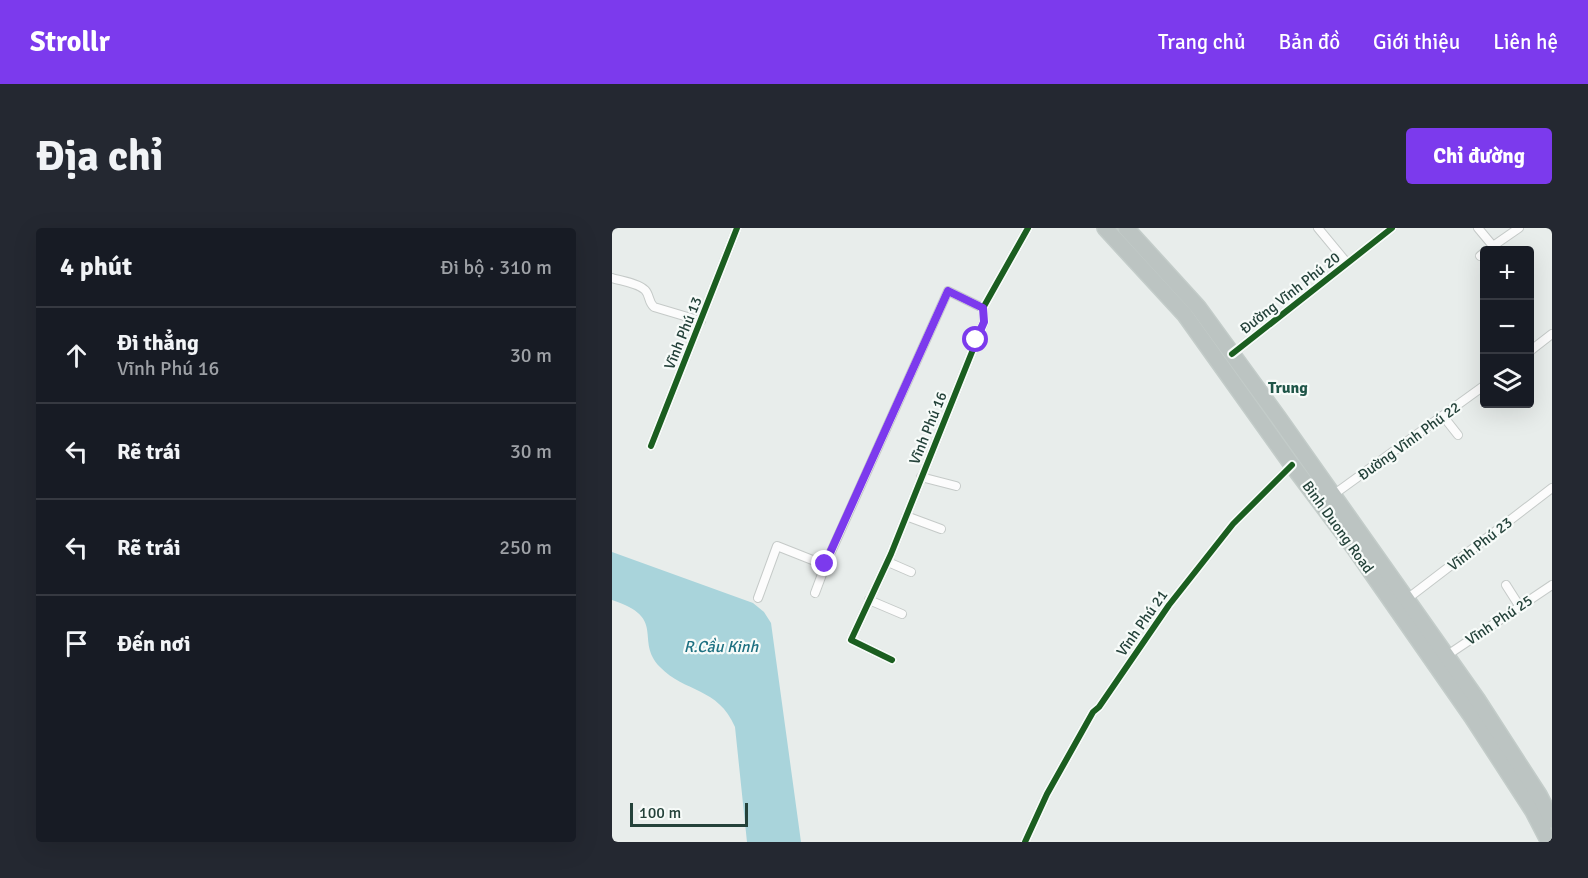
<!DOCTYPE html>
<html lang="vi">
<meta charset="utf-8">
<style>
:root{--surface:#171b24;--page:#242831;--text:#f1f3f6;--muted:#9ea1a6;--line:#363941;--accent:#7c3aed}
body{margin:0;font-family:Signika,sans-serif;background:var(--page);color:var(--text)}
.controls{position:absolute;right:18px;top:18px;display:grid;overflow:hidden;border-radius:6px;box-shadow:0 6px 24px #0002}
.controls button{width:54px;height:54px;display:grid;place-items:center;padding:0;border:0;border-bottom:2px solid var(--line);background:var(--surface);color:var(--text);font:30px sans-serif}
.scale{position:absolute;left:18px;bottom:15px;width:118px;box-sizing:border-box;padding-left:6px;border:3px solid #24423a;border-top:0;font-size:16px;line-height:21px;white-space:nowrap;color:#24423a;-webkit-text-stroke:4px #f7fbf9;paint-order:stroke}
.stop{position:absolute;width:18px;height:18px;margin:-14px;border:4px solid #7c3aed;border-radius:50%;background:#fff}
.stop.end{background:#7c3aed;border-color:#fff;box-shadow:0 2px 6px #0008}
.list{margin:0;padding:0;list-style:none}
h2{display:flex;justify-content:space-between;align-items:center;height:78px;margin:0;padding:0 24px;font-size:26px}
h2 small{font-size:20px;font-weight:400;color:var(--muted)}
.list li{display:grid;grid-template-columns:39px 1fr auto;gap:18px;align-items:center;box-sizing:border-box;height:96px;padding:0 24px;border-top:2px solid var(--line)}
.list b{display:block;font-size:22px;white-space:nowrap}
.list p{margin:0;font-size:20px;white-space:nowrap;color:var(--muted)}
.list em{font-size:20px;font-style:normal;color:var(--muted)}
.icon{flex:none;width:33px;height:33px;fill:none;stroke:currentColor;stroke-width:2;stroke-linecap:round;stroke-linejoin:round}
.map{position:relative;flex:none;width:940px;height:614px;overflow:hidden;border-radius:6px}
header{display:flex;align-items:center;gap:36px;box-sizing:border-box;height:84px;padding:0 30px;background:var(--accent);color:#fff}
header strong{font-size:28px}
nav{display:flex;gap:33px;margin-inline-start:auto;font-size:21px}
.intro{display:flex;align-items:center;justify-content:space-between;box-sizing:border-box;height:144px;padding:0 36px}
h1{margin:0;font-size:42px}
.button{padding:15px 27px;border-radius:6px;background:var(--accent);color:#fff;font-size:21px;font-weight:700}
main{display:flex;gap:36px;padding:0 36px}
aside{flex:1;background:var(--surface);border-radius:6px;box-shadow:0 6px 24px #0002}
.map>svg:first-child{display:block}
.water{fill:#a9d4db}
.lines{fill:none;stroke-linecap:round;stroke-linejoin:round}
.street-casing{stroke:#c5cac8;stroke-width:10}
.highway-casing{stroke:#c3ccc9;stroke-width:18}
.street{stroke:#fcfcfc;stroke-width:8}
.highway{stroke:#bcc4c2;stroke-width:15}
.cycleway-casing{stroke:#f7fbf9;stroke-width:10}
.cycleway{stroke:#1b5e20;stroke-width:6}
.route{stroke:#7c3aed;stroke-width:8}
.labels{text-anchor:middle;stroke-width:4.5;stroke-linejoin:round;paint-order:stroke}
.street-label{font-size:15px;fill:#24423a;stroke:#f7fbf9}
.neighbourhood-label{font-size:16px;font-weight:bold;fill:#1f5548;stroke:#f7fbf9}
.water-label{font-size:16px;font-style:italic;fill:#1c6f80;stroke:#f7fbf9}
</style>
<header>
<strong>Strollr</strong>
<nav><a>Trang chủ</a><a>Bản đồ</a><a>Giới thiệu</a><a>Liên hệ</a></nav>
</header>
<div class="intro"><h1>Địa chỉ</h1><a class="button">Chỉ đường</a></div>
<main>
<aside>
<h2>4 phút<small>Đi bộ · 310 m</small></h2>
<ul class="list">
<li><svg class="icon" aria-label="ahead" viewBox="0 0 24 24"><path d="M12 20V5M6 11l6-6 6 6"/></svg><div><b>Đi thẳng</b><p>Vĩnh Phú 16</p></div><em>30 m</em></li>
<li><svg class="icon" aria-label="left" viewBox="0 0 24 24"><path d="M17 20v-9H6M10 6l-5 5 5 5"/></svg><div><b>Rẽ trái</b></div><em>30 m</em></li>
<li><svg class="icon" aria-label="left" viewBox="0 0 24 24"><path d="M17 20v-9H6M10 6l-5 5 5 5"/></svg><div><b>Rẽ trái</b></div><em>250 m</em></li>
<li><svg class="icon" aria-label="arrive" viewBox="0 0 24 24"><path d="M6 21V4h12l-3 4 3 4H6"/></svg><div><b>Đến nơi</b></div></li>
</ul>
</aside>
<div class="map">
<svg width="940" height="614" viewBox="0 0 940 614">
<rect width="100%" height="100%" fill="#e8edeb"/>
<!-- water -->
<path class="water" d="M0,324L141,375L152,384L159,395L189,614H135L123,499C106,459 73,465 48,439C22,412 56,390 0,372Z"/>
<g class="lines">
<!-- street casing -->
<g class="street-casing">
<g id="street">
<polyline points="706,0 735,35"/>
<polyline points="866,0 881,18 907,0"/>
<polyline points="868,28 873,24"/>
<path d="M0,50C9,53 26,55 33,62C38,67 36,74 42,79L89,93"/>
<polyline points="918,123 940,106"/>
<polyline points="620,126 780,0"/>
<polyline points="831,188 846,207"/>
<polyline points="39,218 125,0"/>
<polyline points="309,249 344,258"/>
<polyline points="721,267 873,157"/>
<polyline points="294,288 329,301"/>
<polyline points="276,334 299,344"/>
<polyline points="894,357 908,379"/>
<polyline points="203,365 215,333 336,63 371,80"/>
<polyline points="146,370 165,318 213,337"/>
<polyline points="795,371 940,260"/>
<polyline points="257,372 290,386"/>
<polyline points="834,428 940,357"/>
<polyline points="280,432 239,412 279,326 372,94 371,80 416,0"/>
<polyline points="413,614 435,566 481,484 487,479 557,377 621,296 680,237"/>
</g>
</g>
<!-- highway casing -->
<g class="highway-casing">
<g id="highway">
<polyline points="493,0 573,87 680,237 743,321 860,489 921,583 937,614"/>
<polyline points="514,0 586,79 666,189 865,471 927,567 940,592"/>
</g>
</g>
<!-- street -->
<use href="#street" class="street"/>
<!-- highway -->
<use href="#highway" class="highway"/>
<!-- cycleway casing -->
<g class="cycleway-casing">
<g id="cycleway">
<polyline points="620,126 780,0"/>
<polyline points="39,218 125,0"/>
<polyline points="280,432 239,412 279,326 372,94 371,80 416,0"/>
<polyline points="413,614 435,566 481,484 487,479 557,377 621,296 680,237"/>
</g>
</g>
<!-- cycleway -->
<use href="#cycleway" class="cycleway"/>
</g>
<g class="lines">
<!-- route -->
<polyline class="route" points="213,336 336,63 371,80 372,94 364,112"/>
</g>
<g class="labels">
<!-- street labels -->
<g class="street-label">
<text transform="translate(678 65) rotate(-38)" y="5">Đường Vĩnh Phú 20</text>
<text transform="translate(71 105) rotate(-68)" y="5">Vĩnh Phú 13</text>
<text transform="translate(316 200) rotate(-68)" y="5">Vĩnh Phú 16</text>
<text transform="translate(797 213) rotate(-36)" y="5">Đường Vĩnh Phú 22</text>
<text transform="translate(726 299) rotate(54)" y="5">Binh Duong Road</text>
<text transform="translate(868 316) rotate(-38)" y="5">Vĩnh Phú 23</text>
<text transform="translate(887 392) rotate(-34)" y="5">Vĩnh Phú 25</text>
<text transform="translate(530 395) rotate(-55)" y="5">Vĩnh Phú 21</text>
</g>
<!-- neighbourhood labels -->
<g class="neighbourhood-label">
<text x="676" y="165">Trung</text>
</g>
<!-- water labels -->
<g class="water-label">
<text x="109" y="424">R.Cầu Kinh</text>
</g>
</g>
</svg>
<div class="controls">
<button>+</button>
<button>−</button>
<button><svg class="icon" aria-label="layers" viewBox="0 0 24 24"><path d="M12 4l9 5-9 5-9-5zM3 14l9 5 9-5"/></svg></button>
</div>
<div class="scale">100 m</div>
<div class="stop" style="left:364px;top:112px"></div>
<div class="stop end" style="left:213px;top:336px"></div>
</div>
</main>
